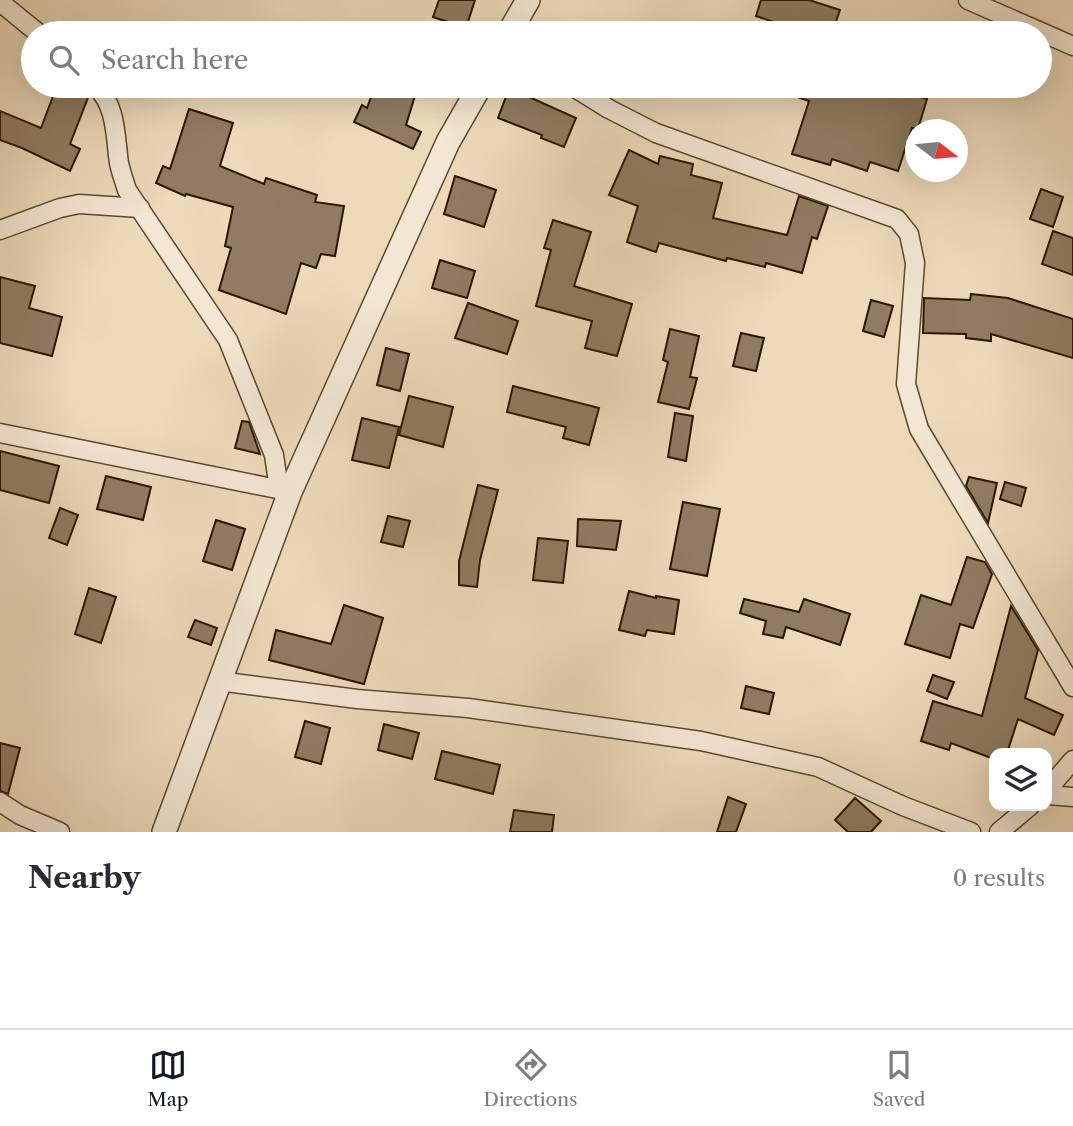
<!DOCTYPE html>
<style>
:root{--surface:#fff;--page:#f2f2f3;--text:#2b2b33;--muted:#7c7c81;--line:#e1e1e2;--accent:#111827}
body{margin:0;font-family:"Libre Caslon Text",serif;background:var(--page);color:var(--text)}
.controls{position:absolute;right:21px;bottom:21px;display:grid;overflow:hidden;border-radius:14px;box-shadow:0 7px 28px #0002}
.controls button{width:63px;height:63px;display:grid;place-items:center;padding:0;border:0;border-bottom:2px solid var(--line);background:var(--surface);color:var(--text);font:35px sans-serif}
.compass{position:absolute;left:905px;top:119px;width:63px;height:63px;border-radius:50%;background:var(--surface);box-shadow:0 7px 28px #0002;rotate:106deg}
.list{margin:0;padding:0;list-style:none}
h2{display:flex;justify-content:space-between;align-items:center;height:91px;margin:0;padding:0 28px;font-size:30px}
h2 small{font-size:23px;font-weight:400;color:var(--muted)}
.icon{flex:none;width:38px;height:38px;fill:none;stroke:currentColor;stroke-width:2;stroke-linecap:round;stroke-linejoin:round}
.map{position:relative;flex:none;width:1073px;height:832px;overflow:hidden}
.search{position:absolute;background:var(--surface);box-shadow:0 7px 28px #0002;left:21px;right:21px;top:21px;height:77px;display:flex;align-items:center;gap:18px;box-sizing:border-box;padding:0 24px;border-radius:38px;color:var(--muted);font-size:26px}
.sheet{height:196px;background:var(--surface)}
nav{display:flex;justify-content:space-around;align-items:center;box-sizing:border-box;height:98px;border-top:2px solid var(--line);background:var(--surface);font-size:19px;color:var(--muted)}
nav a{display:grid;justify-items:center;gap:4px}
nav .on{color:var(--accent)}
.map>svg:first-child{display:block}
.building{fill:#8f7c61;stroke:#2a1700;stroke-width:2}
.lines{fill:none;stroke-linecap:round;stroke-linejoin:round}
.minor-casing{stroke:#5a482f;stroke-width:21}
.tertiary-casing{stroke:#5a482f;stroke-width:26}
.minor{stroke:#f3e7d3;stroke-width:18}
.tertiary{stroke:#f3e7d3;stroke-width:23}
</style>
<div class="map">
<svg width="1073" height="832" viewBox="0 0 1073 832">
<rect width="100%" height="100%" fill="#ecdabb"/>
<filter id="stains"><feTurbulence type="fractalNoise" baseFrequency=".00286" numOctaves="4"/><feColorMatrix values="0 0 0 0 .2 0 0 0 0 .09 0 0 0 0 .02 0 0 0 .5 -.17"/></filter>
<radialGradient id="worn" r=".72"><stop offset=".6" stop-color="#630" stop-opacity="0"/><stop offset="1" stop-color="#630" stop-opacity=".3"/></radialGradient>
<!-- building -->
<g class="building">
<polygon points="439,0 475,0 466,28 433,17"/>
<polygon points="761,0 809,0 840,10 832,33 780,33 783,25 756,16"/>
<polygon points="57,86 77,86 85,89 89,95 70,144 80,149 70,171 22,148 0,140 0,111 41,128"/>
<polygon points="375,86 418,86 406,125 421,132 413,149 354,122 362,105 367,108"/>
<polygon points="510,86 533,86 529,97 576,118 564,147 541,138 542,135 498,118"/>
<polygon points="775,86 884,86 927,99 918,129 912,128 898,171 870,162 867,171 832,159 830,165 792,154 809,101 774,89"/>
<polygon points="189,109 233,123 220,166 264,184 266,178 317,195 315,202 344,206 335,256 321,254 316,268 301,263 286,314 219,290 231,248 225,246 233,207 186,194 185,196 156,183 163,166 170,169"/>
<polygon points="629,150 658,164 660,156 693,164 691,175 722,183 713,218 787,235 799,196 828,206 817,239 812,237 802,273 766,263 765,267 727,258 726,261 659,243 656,252 627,242 638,206 609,195"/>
<polygon points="455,176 496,190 484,227 444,214"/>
<polygon points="1041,189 1063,197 1053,227 1030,219"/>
<polygon points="553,220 591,232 574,286 632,304 617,356 585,348 592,321 536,306 551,250 544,248"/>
<polygon points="1053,231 1073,238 1073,275 1042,264"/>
<polygon points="440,260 475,271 467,298 432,288"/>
<polygon points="0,277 35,286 29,308 62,317 52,356 0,343"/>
<polygon points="971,294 1008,298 1073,319 1073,358 991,334 991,341 966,338 966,334 923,333 924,298 970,300"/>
<polygon points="871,300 893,306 884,337 863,331"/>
<polygon points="468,303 518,321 507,354 455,338"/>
<polygon points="670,329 699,336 690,377 697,378 689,409 658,402 668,362 663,360"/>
<polygon points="741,333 764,338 756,371 733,366"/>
<polygon points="386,348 409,354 400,391 377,385"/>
<polygon points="513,386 599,408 589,445 563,438 566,427 507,412"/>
<polygon points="409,396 453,407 443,447 399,435"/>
<polygon points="675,413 693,416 686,461 668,457"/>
<polygon points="362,418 399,427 389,468 352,460"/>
<polygon points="242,421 249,422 260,454 235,448"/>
<polygon points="0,451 59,466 49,503 0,490"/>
<polygon points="106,476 151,487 143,520 97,509"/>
<polygon points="969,477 997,483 988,523 966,486"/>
<polygon points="1005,482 1026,488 1021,506 1000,499"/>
<polygon points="478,485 498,490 480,560 477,587 459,585 459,561"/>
<polygon points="683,502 720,509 707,576 670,569"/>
<polygon points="60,508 78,515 67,545 49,538"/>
<polygon points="388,516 410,521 403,547 381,542"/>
<polygon points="578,519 621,521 616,550 577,546"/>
<polygon points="216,520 245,529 232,570 203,561"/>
<polygon points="538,538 568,541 563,583 533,580"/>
<polygon points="967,557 985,562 992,574 973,628 960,624 950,658 905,644 921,595 951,605"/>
<polygon points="89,588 116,597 101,643 75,634"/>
<polygon points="629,591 656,598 656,596 679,600 674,634 647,630 645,636 619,630"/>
<polygon points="744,599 799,612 804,599 850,614 840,645 786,627 783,638 763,634 766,621 740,613"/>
<polygon points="344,605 383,618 364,684 269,660 276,630 331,644"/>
<polygon points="1011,606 1038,650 1025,698 1063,715 1054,735 1018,719 1007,753 994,753 994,759 951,743 949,750 921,741 933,701 982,716"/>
<polygon points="195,620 217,628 211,645 188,637"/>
<polygon points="933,675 954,682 947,699 927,691"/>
<polygon points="746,686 774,693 769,714 741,708"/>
<polygon points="305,721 330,728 321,764 295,757"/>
<polygon points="384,724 419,733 412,759 378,750"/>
<polygon points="0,743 20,748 8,794 0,791"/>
<polygon points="442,751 500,765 493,794 435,779"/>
<polygon points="728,797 746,804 736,832 717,832"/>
<polygon points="855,798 881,821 871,832 848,832 835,820"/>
<polygon points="514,810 554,815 552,832 510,832"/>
</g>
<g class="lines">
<!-- minor casing -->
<g class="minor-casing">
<g id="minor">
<polyline points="968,0 1073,46"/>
<polyline points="0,2 38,33"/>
<path d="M96,86C117,107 115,136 119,163C121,172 124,181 127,190L228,340L274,455L279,489"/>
<polyline points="572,86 609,109 656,133 897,219 909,234 915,263 906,384 919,429 1073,687"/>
<polyline points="0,230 60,208 79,204 140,208"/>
<polyline points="0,433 287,491"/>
<polyline points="218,681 357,699 468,708 701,741 818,767 903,806 971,832"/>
<polyline points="1047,790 1073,760"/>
<polyline points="1047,795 1073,797"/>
<polyline points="0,802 20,815 60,832"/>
<polyline points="999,832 1030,806"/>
</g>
</g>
<!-- tertiary casing -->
<g class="tertiary-casing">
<g id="tertiary">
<polyline points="509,33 528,0"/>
<polyline points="164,832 290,492 448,142 480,86"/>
</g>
</g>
<!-- minor -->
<use href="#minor" class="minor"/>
<!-- tertiary -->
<use href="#tertiary" class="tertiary"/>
</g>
<rect width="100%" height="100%" filter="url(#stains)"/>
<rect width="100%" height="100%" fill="url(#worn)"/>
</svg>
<div class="controls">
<button><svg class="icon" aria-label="layers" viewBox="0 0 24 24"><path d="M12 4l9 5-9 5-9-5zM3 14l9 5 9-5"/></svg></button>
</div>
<svg class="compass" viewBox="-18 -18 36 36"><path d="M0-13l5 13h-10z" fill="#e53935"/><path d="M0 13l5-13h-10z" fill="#7c7c81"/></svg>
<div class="search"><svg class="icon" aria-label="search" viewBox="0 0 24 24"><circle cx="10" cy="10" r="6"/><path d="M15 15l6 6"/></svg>Search here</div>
</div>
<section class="sheet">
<h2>Nearby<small>0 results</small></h2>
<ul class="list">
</ul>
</section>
<nav>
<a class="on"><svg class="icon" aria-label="map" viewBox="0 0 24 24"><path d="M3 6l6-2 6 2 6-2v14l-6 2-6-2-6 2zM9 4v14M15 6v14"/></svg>Map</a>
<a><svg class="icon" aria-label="directions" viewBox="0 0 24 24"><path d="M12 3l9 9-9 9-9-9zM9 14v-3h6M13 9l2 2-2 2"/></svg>Directions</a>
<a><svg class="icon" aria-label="saved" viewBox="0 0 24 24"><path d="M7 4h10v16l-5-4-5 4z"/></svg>Saved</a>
</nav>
